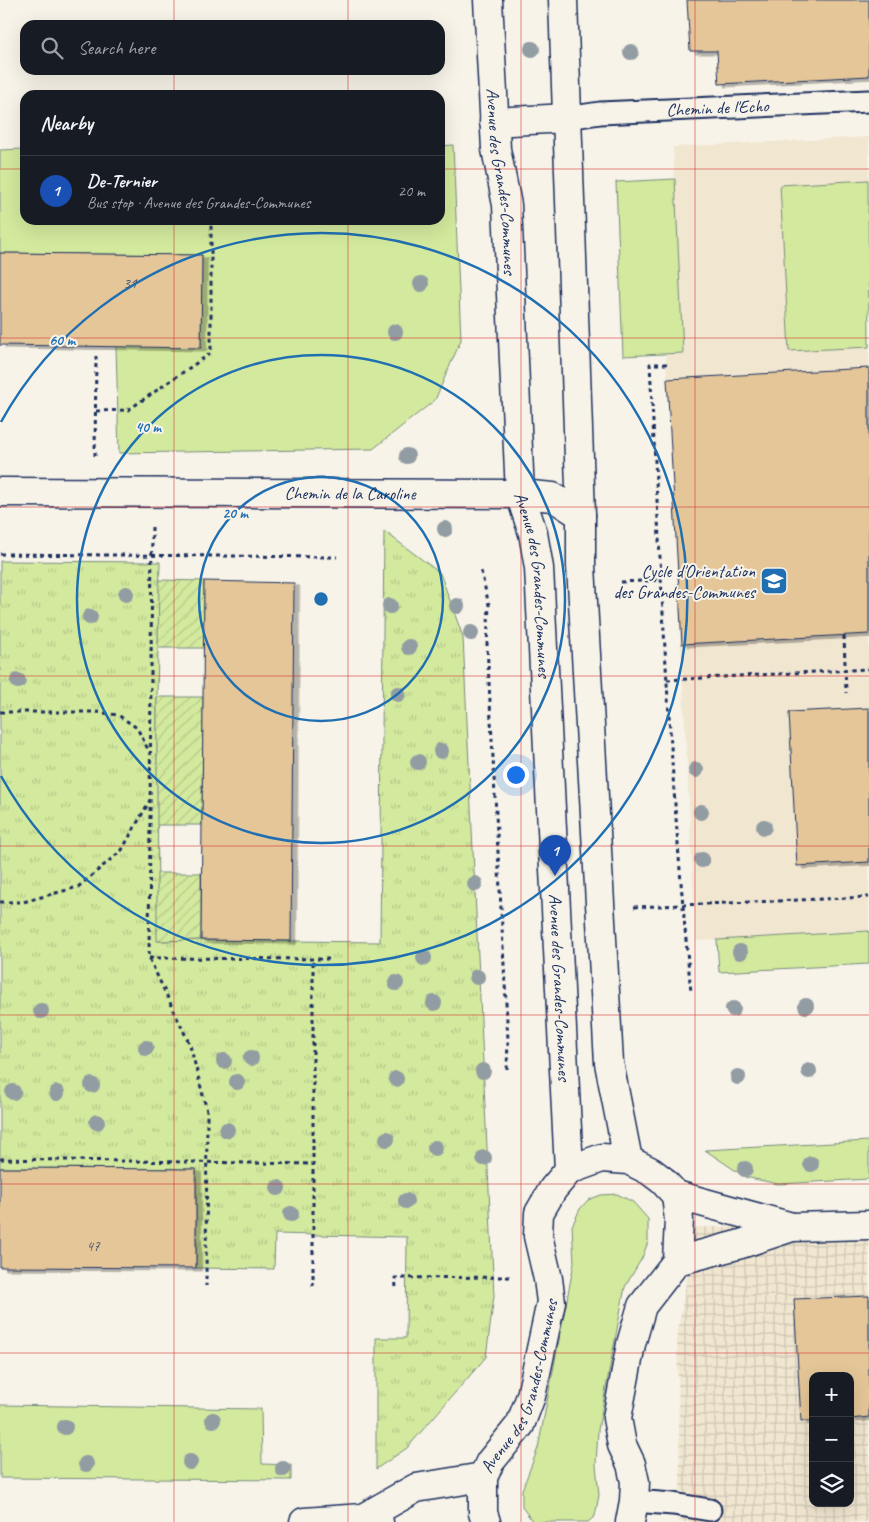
<!DOCTYPE html>
<meta charset="utf-8">
<style>
:root{--surface:#171b24;--page:#20242c;--text:#f1f3f6;--muted:#9ea1a6;--line:#363941;--accent:#b45309}
body{margin:0;font-family:Caveat,sans-serif;background:var(--page);color:var(--text)}
.controls{position:absolute;right:15px;bottom:15px;display:grid;overflow:hidden;border-radius:10px;box-shadow:0 5px 20px #0002}
.controls button{width:45px;height:45px;display:grid;place-items:center;padding:0;border:0;border-bottom:1px solid var(--line);background:var(--surface);color:var(--text);font:25px sans-serif}
.you{position:absolute;left:515px;top:774px;width:18px;height:18px;margin:-12px;border:4px solid #fff;border-radius:50%;background:#1a73e8;box-shadow:0 0 0 8px #1a73e833}
.badge{display:grid;place-items:center;width:32px;height:32px;border-radius:50%;background:var(--accent);color:#fff;font-size:16px;font-weight:700}
.pin{position:absolute;translate:-50% -41px;filter:drop-shadow(0 1px 2px #0008)}
.pin::after{content:'';position:absolute;top:26px;width:18px;height:15px;background:inherit;clip-path:polygon(0 0,100% 0,50% 100%)}
.list{margin:0;padding:0;list-style:none}
h2{display:flex;justify-content:space-between;align-items:center;height:65px;margin:0;padding:0 20px;font-size:21px}
h2 small{font-size:16px;font-weight:400;color:var(--muted)}
.list li{display:grid;grid-template-columns:32px 1fr auto;gap:15px;align-items:center;box-sizing:border-box;height:70px;padding:0 20px;border-top:1px solid var(--line)}
.list b{display:block;font-size:19px;white-space:nowrap}
.list p{margin:0;font-size:16px;white-space:nowrap;color:var(--muted)}
.list em{font-size:16px;font-style:normal;color:var(--muted)}
.icon{flex:none;width:28px;height:28px;fill:none;stroke:currentColor;stroke-width:2;stroke-linecap:round;stroke-linejoin:round}
.map{position:relative;flex:none;width:869px;height:1522px;overflow:hidden}
.search{position:absolute;background:var(--surface);box-shadow:0 5px 20px #0002;left:20px;top:20px;width:425px;height:55px;display:flex;align-items:center;gap:12px;box-sizing:border-box;padding:0 18px;border-radius:15px;color:var(--muted);font-size:19px}
.panel{position:absolute;background:var(--surface);box-shadow:0 5px 20px #0002;left:20px;top:90px;width:425px;height:135px;border-radius:15px}
.map>svg:first-child{display:block}
.built{fill:#f1e6d0}
.industrial{fill:url(#industrial-grid);fill-rule:evenodd}
.grass{fill:#d3e99d;stroke:#778c7e}
.park{fill:url(#park-tufts);stroke:#778c7e}
.garden{fill:url(#garden-furrows);stroke:#778c7e}
.building{fill:#e4c698;stroke:#1b2f5e;filter:url(#shadow)}
.lines{fill:none;stroke-linecap:round;stroke-linejoin:round}
.service-casing{stroke:#1b2f5e;stroke-width:25}
.minor-casing{stroke:#1b2f5e;stroke-width:31}
.tertiary-casing{stroke:#1b2f5e;stroke-width:31}
.path{stroke:#1b2f5e;stroke-width:3;stroke-dasharray:4 4;stroke-linecap:butt}
.service{stroke:#f7f3e8;stroke-width:21}
.minor{stroke:#f7f3e8;stroke-width:28}
.tertiary{stroke:#f7f3e8;stroke-width:28}
.path-bridge{stroke:#1b2f5e;stroke-width:3;stroke-dasharray:4 4;stroke-linecap:butt}
.tree{fill:#929ca3}
.grid{fill:none;stroke:#d62828;stroke-width:1;stroke-opacity:0.55}
.ring{fill:none;stroke:#1f6fb2;stroke-width:2.5}
.labels{text-anchor:middle;stroke-width:4;stroke-linejoin:round;paint-order:stroke}
.number-label{font-size:15px;fill:#4d556c}
.street-label{font-size:18px;fill:#1b2f5e;stroke:#f7f3e8}
.poi-label{font-size:18px;fill:#1b2f5e;stroke:#f7f3e8;text-anchor:end}
.centre{fill:#1f6fb2;stroke:#f7f3e8;stroke-width:2.5}
.ring-label{font-size:15px;text-anchor:middle;font-weight:bold;fill:#1f6fb2;stroke:#f7f3e8;stroke-width:4;stroke-linejoin:round;paint-order:stroke}
</style>
<div class="map">
<svg width="869" height="1522" viewBox="0 0 869 1522">
<defs>
<pattern id="industrial-grid" width="8" height="8" patternUnits="userSpaceOnUse" patternTransform="scale(1.25)"><rect width="8" height="8" fill="#f1e6d0"/><path d="M0 4h8M4 0v8" fill="none" stroke="#cec6b5"/></pattern>
<pattern id="park-tufts" width="24" height="20" patternUnits="userSpaceOnUse" patternTransform="scale(1.25)"><rect width="24" height="20" fill="#d3e99d"/><path d="M3 7l-1-3M5 7V3M7 7l1-3M15 17l-1-3M17 17v-4M19 17l1-3" fill="none" stroke="#b5c88a"/></pattern>
<pattern id="garden-furrows" width="10" height="10" patternUnits="userSpaceOnUse" patternTransform="scale(1.25)"><rect width="10" height="10" fill="#d3e99d"/><path d="M-1 1l2-2M0 10L10 0M9 11l2-2" fill="none" stroke="#b5c88a"/></pattern>
<filter id="shadow"><feDropShadow dx="5.5" dy="3" stdDeviation="0" flood-color="#0004"/></filter>
</defs>
<rect width="100%" height="100%" fill="#f7f3e8"/>
<filter id="ink" filterUnits="userSpaceOnUse"><feTurbulence type="fractalNoise" baseFrequency=".02" numOctaves="2"/><feDisplacementMap in="SourceGraphic" scale="10" xChannelSelector="R" yChannelSelector="G"/><feConvolveMatrix kernelMatrix="1 2 1 2 8 2 1 2 1" color-interpolation-filters="sRGB"/></filter>
<g filter="url(#ink)">
<!-- built -->
<polygon class="built" points="869,137 869,931 696,941 666,354 683,353 673,147"/>
<!-- industrial -->
<path class="industrial" d="M869,1225V1522H678L681,1515L677,1338L695,1227H792ZM813,1376H850V1503H813Z"/>
<!-- grass -->
<g class="grass">
<polygon points="453,145 461,340 435,400 373,449 119,453 116,346 201,347 202,255 0,253 0,150 25,149 25,220 440,220 440,146"/>
<polygon points="675,179 683,353 623,356 616,182"/>
<polygon points="868,180 869,347 789,351 780,185"/>
<polygon points="869,931 869,964 719,972 717,940"/>
<polygon points="869,1141 869,1179 778,1184 745,1177 705,1150"/>
<polygon points="617,1194 633,1202 648,1219 648,1242 642,1258 625,1287 598,1430 596,1465 599,1495 595,1516 588,1522 533,1522 522,1507 522,1490 538,1448 574,1263 572,1226 580,1209 588,1200 601,1195"/>
<polygon points="0,1405 261,1409 262,1464 291,1465 291,1480 0,1478"/>
</g>
<!-- park -->
<polygon class="park" points="384,531 440,573 463,637 494,1296 486,1357 407,1448 376,1469 376,1338 406,1338 407,1237 275,1234 274,1269 196,1268 196,1169 0,1168 0,561 160,562 157,697 158,941 201,940 380,942"/>
<!-- garden -->
<g class="garden">
<polygon points="159,580 204,581 204,648 158,648"/>
<polygon points="157,697 203,697 202,825 157,825"/>
<polygon points="157,873 201,873 201,940 157,941"/>
</g>
<!-- building -->
<g class="building">
<polygon points="687,0 869,0 869,76 719,84 717,51 690,51"/>
<polygon points="0,253 202,255 201,348 0,345"/>
<polygon points="869,368 869,634 682,644 667,379"/>
<polygon points="204,581 294,583 291,941 201,940"/>
<polygon points="869,708 869,862 797,866 789,712"/>
<polygon points="0,1168 196,1169 196,1268 0,1267"/>
<polygon points="869,1296 869,1417 850,1419 850,1376 813,1376 813,1421 801,1421 794,1299"/>
</g>
<g class="lines">
<!-- service casing -->
<g class="service-casing">
<g id="service">
<path id="s1" d="M567,118L600,113L869,101"/>
<polyline points="634,1501 673,1504 710,1510"/>
</g>
</g>
<!-- minor casing -->
<g class="minor-casing">
<g id="minor">
<polyline points="494,122 567,118"/>
<path id="s2" d="M0,492L520,494L553,497L581,515"/>
<polyline points="676,1195 792,1227"/>
<polyline points="677,1261 741,1244 792,1227 869,1225"/>
</g>
</g>
<!-- tertiary casing -->
<g class="tertiary-casing">
<g id="tertiary">
<path id="s3" d="M488,0L496,149L507,205L520,494L533,533L539,568L569,1170"/>
<polyline points="563,0 581,515 581,566 609,1063 628,1160"/>
<polyline points="363,1518 416,1488 483,1477"/>
<polyline points="304,1522 363,1518 379,1522"/>
<path id="s4" d="M486,1522L483,1513V1477L490,1462L520,1425L531,1396L551,1302L548,1279L538,1236L539,1213L553,1189L569,1170L602,1158L628,1160L650,1171L662,1180L676,1195L679,1220L677,1261L642,1306L631,1344L617,1418L622,1445L631,1464L635,1482L634,1501L630,1522"/>
</g>
</g>
<!-- path -->
<g class="path">
<path d="M667,364H650C661,574 670,783 691,992"/>
<polyline points="96,411 128,410 211,353 211,220"/>
<polyline points="95,456 96,355"/>
<polyline points="152,527 149,958 190,1045 207,1111 206,1286"/>
<polyline points="0,554 337,557"/>
<polyline points="481,571 489,605 487,645 508,1040 507,1069"/>
<polyline points="621,582 662,580"/>
<polyline points="667,680 869,669"/>
<polyline points="0,712 97,712 118,715 137,728 150,753"/>
<polyline points="0,902 23,902 78,887 122,850 150,800"/>
<polyline points="634,907 869,897"/>
<polyline points="149,958 330,959"/>
<polyline points="0,1159 313,1164"/>
<polyline points="313,1286 313,958"/>
<polyline points="396,1287 395,1278 511,1277"/>
</g>
<!-- service -->
<use href="#service" class="service"/>
<!-- minor -->
<use href="#minor" class="minor"/>
<!-- tertiary -->
<use href="#tertiary" class="tertiary"/>
<!-- path-bridge -->
<polyline class="path-bridge" points="844,636 846,693"/>
</g>
<!-- trees -->
<g class="tree">
<circle cx="532" cy="49" r="8"/>
<circle cx="631" cy="52" r="8"/>
<circle cx="421" cy="284" r="8"/>
<circle cx="395" cy="332" r="8"/>
<circle cx="407" cy="456" r="8"/>
<circle cx="445" cy="529" r="8"/>
<circle cx="126" cy="594" r="8"/>
<circle cx="390" cy="606" r="8"/>
<circle cx="457" cy="606" r="8"/>
<circle cx="90" cy="617" r="8"/>
<circle cx="471" cy="633" r="8"/>
<circle cx="409" cy="647" r="8"/>
<circle cx="18" cy="681" r="8"/>
<circle cx="398" cy="694" r="8"/>
<circle cx="441" cy="751" r="8"/>
<circle cx="418" cy="762" r="8"/>
<circle cx="696" cy="770" r="8"/>
<circle cx="701" cy="812" r="8"/>
<circle cx="764" cy="827" r="8"/>
<circle cx="702" cy="860" r="8"/>
<circle cx="475" cy="884" r="8"/>
<circle cx="740" cy="952" r="8"/>
<circle cx="424" cy="958" r="8"/>
<circle cx="477" cy="977" r="8"/>
<circle cx="396" cy="983" r="8"/>
<circle cx="434" cy="1003" r="8"/>
<circle cx="806" cy="1006" r="8"/>
<circle cx="733" cy="1009" r="8"/>
<circle cx="41" cy="1011" r="8"/>
<circle cx="146" cy="1048" r="8"/>
<circle cx="251" cy="1058" r="8"/>
<circle cx="224" cy="1061" r="8"/>
<circle cx="483" cy="1071" r="8"/>
<circle cx="809" cy="1071" r="8"/>
<circle cx="738" cy="1077" r="8"/>
<circle cx="396" cy="1079" r="8"/>
<circle cx="237" cy="1082" r="8"/>
<circle cx="92" cy="1085" r="8"/>
<circle cx="13" cy="1092" r="8"/>
<circle cx="57" cy="1093" r="8"/>
<circle cx="97" cy="1122" r="8"/>
<circle cx="227" cy="1130" r="8"/>
<circle cx="387" cy="1139" r="8"/>
<circle cx="435" cy="1148" r="8"/>
<circle cx="484" cy="1158" r="8"/>
<circle cx="811" cy="1164" r="8"/>
<circle cx="745" cy="1169" r="8"/>
<circle cx="278" cy="1188" r="8"/>
<circle cx="406" cy="1201" r="8"/>
<circle cx="291" cy="1214" r="8"/>
<circle cx="213" cy="1420" r="8"/>
<circle cx="65" cy="1427" r="8"/>
<circle cx="190" cy="1462" r="8"/>
<circle cx="86" cy="1464" r="8"/>
<circle cx="283" cy="1469" r="8"/>
</g>
</g>
<!-- grid -->
<path class="grid" d="M174,0V25M348,0V25M521,0V1522M695,0V1522M174,70V95M348,70V95M0,169H25M440,169H869M174,220V1522M348,220V1522M0,338H869M0,507H869M0,676H869M0,846H869M0,1015H869M0,1184H869M0,1353H869"/>
<!-- distance rings -->
<g class="ring">
<circle cx="321" cy="599" r="122"/>
<circle cx="321" cy="599" r="244"/>
<path d="M1 422A366 366 0 1 1 1 776"/>
</g>
<!-- icons -->
<defs>
<g id="school-square" transform="scale(1.4375)"><rect x="-9" y="-9" width="18" height="18" rx="4" fill="#1f6fb2" stroke="#f7f3e8"/><path d="M0-5L7-2L0 1L-7-2ZM-4 1L0 2.5L4 1V4Q0 6-4 4Z" fill="#fff"/></g>
</defs>
<g fill-rule="evenodd">
<use href="#school-square" x="774" y="581"/>
</g>
<g class="labels">
<!-- number labels -->
<g class="number-label">
<text x="130" y="288">31</text>
<text x="93" y="1251">47</text>
</g>
<!-- street labels -->
<g class="street-label">
<text dy="6" stroke="none"><textPath href="#s1" startOffset="151">Chemin de l'Echo</textPath></text>
<text dy="6" stroke="none"><textPath href="#s3" startOffset="182">Avenue des Grandes-Communes</textPath></text>
<text dy="6" stroke="none"><textPath href="#s2" startOffset="350">Chemin de la Caroline</textPath></text>
<text dy="6" stroke="none"><textPath href="#s3" startOffset="588">Avenue des Grandes-Communes</textPath></text>
<text dy="6" stroke="none"><textPath href="#s3" startOffset="992">Avenue des Grandes-Communes</textPath></text>
<text dy="6" stroke="none"><textPath href="#s4" startOffset="145">Avenue des Grandes-Communes</textPath></text>
</g>
<!-- poi labels -->
<g class="poi-label">
<text x="755" y="577">Cycle d'Orientation<tspan x="755" dy="21">des Grandes-Communes</tspan></text>
</g>
</g>
<circle cx="321" cy="599" r="8" class="centre"/>
<g class="ring-label">
<text x="62" y="345">60 m</text>
<text x="148" y="432">40 m</text>
<text x="235" y="518">20 m</text>
</g>
</svg>
<div class="controls">
<button>+</button>
<button>−</button>
<button><svg class="icon" aria-label="layers" viewBox="0 0 24 24"><path d="M12 4l9 5-9 5-9-5zM3 14l9 5 9-5"/></svg></button>
</div>
<div class="you"></div>
<div class="pin badge" style="left:555px;top:876px;background:#1a4fb4">1</div>
<div class="search"><svg class="icon" aria-label="search" viewBox="0 0 24 24"><circle cx="10" cy="10" r="6"/><path d="M15 15l6 6"/></svg>Search here</div>
<section class="panel">
<h2>Nearby<small></small></h2>
<ul class="list">
<li><span class="badge" style="background:#1a4fb4">1</span><div><b>De-Ternier</b><p>Bus stop · Avenue des Grandes-Communes</p></div><em>20 m</em></li>
</ul>
</section>
</div>
